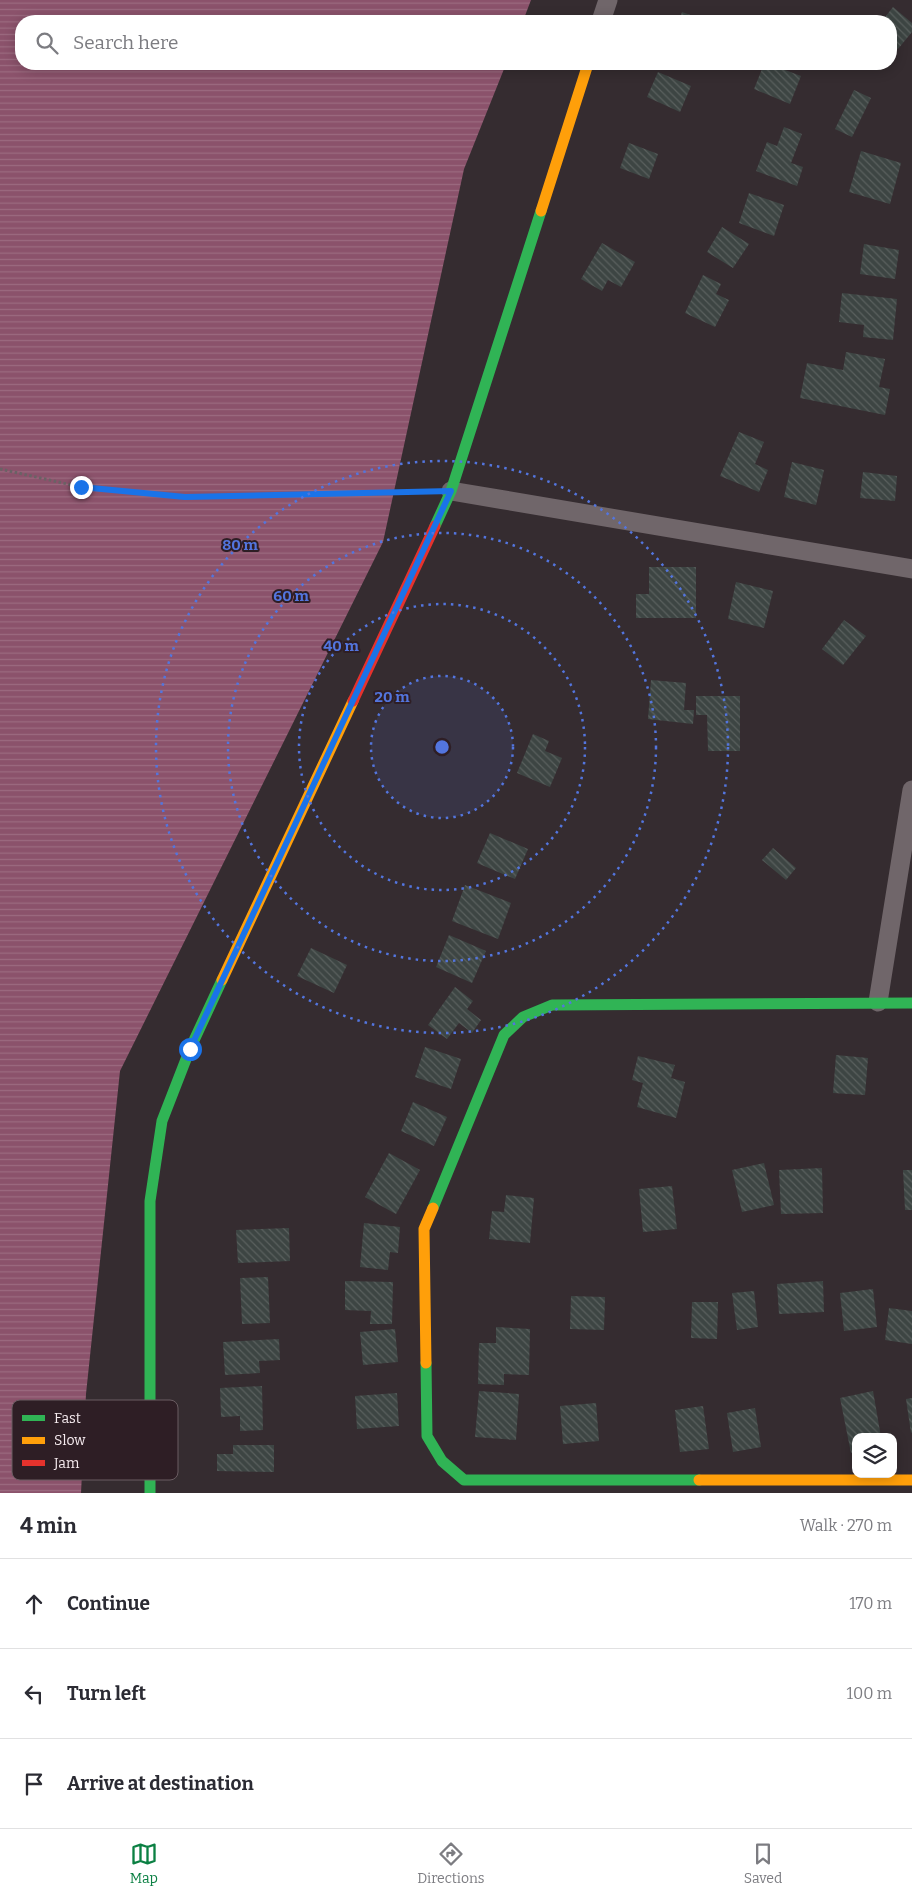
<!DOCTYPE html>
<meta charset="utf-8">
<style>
:root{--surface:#fff;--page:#f7f7f7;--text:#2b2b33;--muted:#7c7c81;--line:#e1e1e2;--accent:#0b8043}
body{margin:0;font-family:Bitter,serif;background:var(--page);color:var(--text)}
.controls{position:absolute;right:15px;bottom:15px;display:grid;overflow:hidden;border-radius:10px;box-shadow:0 2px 12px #0003}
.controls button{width:45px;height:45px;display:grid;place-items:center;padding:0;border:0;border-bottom:1px solid var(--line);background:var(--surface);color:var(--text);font:25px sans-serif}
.stop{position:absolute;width:15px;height:15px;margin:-11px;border:4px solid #1a73e8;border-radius:50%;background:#fff}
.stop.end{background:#1a73e8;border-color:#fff;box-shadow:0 1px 5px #0008}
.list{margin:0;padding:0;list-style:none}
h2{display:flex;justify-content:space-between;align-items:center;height:65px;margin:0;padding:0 20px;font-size:21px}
h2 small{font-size:16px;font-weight:400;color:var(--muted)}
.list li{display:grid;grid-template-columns:32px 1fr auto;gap:15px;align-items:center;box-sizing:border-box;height:90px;padding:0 20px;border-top:1px solid var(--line)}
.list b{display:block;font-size:19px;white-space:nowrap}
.list em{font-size:16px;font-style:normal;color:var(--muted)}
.icon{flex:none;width:28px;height:28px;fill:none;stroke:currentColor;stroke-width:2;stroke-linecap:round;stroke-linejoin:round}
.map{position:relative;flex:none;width:912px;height:1493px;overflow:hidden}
.search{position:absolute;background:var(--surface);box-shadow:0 2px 12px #0003;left:15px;right:15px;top:15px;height:55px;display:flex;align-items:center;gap:12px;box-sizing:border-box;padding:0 18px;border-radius:20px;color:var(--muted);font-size:19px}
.sheet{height:335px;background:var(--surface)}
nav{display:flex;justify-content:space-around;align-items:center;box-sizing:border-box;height:70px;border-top:1px solid var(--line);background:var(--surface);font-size:14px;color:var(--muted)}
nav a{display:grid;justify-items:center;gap:2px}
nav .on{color:var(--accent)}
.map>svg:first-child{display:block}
.water{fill:url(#water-rules)}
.building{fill:url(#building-back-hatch)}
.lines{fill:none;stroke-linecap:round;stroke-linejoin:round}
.path{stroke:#6a6265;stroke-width:3;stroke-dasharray:2.5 2.5;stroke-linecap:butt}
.street{stroke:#70666a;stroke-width:19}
.fast{stroke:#30b455;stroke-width:11}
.slow{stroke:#ff9f0a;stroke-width:11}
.jam{stroke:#e5322d;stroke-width:11}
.route{stroke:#1a73e8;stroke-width:6}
.ring{fill:none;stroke:#5375de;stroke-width:2.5;stroke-dasharray:2.5 5}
.key{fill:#2e1e25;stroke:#6a5c62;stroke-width:1}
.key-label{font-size:14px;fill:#f6ebef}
.centre{fill:#5375de;stroke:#2e1e25;stroke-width:2.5}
.ring-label{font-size:15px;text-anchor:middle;font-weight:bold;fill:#5375de;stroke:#2e1e25;stroke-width:4;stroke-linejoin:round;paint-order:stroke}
</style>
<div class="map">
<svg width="912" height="1493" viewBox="0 0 912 1493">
<defs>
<pattern id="water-rules" width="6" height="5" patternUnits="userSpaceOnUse" patternTransform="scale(1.25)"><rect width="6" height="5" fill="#8b526b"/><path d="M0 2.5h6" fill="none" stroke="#9c6b80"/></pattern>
<pattern id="building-back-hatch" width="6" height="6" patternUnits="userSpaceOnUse" patternTransform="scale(1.25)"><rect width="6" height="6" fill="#3d4543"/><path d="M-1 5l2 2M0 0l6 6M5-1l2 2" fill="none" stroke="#5a605e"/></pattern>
</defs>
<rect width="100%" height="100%" fill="#352c30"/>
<!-- water -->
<polygon class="water" points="0,0 531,0 523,21 21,21 21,64 506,64 464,169 383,542 120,1071 86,1394 81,1493 0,1493"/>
<!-- building -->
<g class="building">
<polygon points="893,7 912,23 912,32 898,49 891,43 891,21 882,21"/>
<polygon points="682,12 707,21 679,21"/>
<polygon points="764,64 769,64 801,76 790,104 754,89"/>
<polygon points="658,72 691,86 680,112 647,97"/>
<polygon points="854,90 871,98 852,137 835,129"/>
<polygon points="784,127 802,134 791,163 803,167 797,186 756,171 767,142 777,146"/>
<polygon points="629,143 658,154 649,179 620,168"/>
<polygon points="861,151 901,163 890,204 849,192"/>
<polygon points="749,193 784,205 774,236 739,223"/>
<polygon points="722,227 749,244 733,268 707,252"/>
<polygon points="602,243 635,262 621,287 608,280 602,291 581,279"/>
<polygon points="864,244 899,250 895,279 860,274"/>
<polygon points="703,275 721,284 716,294 729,300 715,327 685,313"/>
<polygon points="842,293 897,299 893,340 863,337 864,325 839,322"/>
<polygon points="846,352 885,359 879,387 890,389 885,415 800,398 807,363 843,370"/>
<polygon points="739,432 764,442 755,464 768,470 759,492 720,476"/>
<polygon points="792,462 824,470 816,505 784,497"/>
<polygon points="863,472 897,476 895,501 860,498"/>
<polygon points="649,567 696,567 696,618 636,618 636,594 649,594"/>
<polygon points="736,582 773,591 764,628 728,619"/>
<polygon points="844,620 866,636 843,665 822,649"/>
<polygon points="651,680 686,683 684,710 694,710 693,724 648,719"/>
<polygon points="696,696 740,696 740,751 708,751 707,715 696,715"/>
<polygon points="533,734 549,741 545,751 562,758 550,787 517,773"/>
<polygon points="490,833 528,849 515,879 477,863"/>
<polygon points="773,848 796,868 786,880 762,860"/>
<polygon points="465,885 511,903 498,939 452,921"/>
<polygon points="449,935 486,951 472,983 436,967"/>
<polygon points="311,948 347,965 334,993 297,976"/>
<polygon points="455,987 473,1001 467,1009 481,1020 472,1033 459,1023 447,1039 428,1025"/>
<polygon points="425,1047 461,1059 451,1089 415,1077"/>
<polygon points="836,1055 868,1058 865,1095 833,1093"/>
<polygon points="638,1056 675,1065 671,1078 685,1082 676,1118 637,1107 643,1083 632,1080"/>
<polygon points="413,1102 447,1117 434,1146 401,1131"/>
<polygon points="389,1153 420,1170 396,1214 365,1197"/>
<polygon points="764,1163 774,1205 742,1212 732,1170"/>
<polygon points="822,1168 823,1213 781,1214 779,1170"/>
<polygon points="903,1170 912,1170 912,1210 905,1210"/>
<polygon points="672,1186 677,1229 643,1232 639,1189"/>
<polygon points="506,1195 534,1198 530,1243 489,1239 492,1211 504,1212"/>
<polygon points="364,1223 400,1227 398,1253 390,1252 388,1270 360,1267"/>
<polygon points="289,1228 290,1261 238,1263 236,1230"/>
<polygon points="268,1277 270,1323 242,1324 240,1278"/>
<polygon points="345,1281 393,1282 392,1324 370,1324 371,1311 345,1310"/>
<polygon points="823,1281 824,1312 779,1314 777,1284"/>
<polygon points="873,1289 877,1327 844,1331 840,1293"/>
<polygon points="754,1291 758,1327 737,1330 732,1293"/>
<polygon points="571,1296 605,1297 604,1330 570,1329"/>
<polygon points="692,1302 718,1302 717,1339 691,1338"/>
<polygon points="889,1308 912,1311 912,1344 885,1340"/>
<polygon points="496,1327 530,1329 529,1375 504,1374 504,1385 478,1384 479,1343 496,1343"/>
<polygon points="395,1329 398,1362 363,1365 360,1332"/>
<polygon points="279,1339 280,1360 259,1361 260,1373 225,1375 223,1342"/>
<polygon points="262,1386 263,1430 240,1431 240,1416 221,1417 220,1388"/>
<polygon points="479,1391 519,1394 516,1440 475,1437"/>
<polygon points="873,1391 881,1437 856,1437 856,1452 851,1453 840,1398"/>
<polygon points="397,1393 399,1426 357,1429 355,1396"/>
<polygon points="912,1398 912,1432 911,1433 906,1399"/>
<polygon points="596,1403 599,1441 563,1444 560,1406"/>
<polygon points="703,1406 709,1449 680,1452 675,1410"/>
<polygon points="755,1408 761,1447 733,1452 727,1413"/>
<polygon points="233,1445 274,1445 274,1472 217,1471 217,1454 233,1454"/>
</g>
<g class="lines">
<!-- path -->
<polyline class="path" points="0,469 81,487 185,497 424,492"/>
<!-- street -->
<g class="street">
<polyline points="601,21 608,0"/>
<polyline points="451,491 912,569"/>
<polyline points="878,1002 912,790"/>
</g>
<!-- fast -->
<g class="fast">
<polyline points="435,526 451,491 541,211"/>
<polyline points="433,1208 504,1035 523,1017 552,1005 912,1003"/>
<polyline points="426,1363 427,1436 442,1461 464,1480 699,1480"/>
<polyline points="150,1493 150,1201 162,1121 190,1049 222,980"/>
</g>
<!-- slow -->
<g class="slow">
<polyline points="541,211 588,64"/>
<polyline points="222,980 353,701"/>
<polyline points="426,1363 424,1229 433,1208"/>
<polyline points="699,1480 912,1480"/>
</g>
<!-- jam -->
<polyline class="jam" points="353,701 435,526"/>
</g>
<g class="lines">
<!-- route -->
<polyline class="route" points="81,487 185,497 451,491 190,1049"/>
</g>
<!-- distance rings -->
<circle cx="442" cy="747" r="71" fill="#5375de" fill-opacity=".12"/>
<g class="ring">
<circle cx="442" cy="747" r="71"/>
<circle cx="442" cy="747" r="143"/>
<circle cx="442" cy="747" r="214"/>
<circle cx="442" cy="747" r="286"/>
</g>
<!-- legend -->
<rect x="12" y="1400" width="166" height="80" rx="8" class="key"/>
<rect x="22" y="1415" width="23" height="6" fill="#30b455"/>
<rect x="22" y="1437" width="23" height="7" fill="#ff9f0a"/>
<rect x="22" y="1460" width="23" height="6" fill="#e5322d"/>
<g class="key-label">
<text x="54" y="1423">Fast</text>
<text x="54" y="1445">Slow</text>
<text x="54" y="1468">Jam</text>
</g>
<circle cx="442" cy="747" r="8" class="centre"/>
<g class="ring-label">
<text x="240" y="550">80 m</text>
<text x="291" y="601">60 m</text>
<text x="341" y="651">40 m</text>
<text x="392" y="702">20 m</text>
</g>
</svg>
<div class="controls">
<button><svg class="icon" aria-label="layers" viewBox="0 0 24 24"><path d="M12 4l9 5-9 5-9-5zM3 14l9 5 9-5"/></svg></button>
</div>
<div class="stop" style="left:190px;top:1049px"></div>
<div class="stop end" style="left:81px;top:487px"></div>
<div class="search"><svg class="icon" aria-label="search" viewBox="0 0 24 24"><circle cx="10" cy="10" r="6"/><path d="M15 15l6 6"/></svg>Search here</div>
</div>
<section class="sheet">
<h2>4 min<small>Walk · 270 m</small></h2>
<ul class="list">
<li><svg class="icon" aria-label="ahead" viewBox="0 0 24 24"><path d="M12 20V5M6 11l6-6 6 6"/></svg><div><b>Continue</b></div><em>170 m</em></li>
<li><svg class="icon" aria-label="left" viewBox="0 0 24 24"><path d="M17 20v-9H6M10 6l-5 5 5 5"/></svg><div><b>Turn left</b></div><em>100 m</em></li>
<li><svg class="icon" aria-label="arrive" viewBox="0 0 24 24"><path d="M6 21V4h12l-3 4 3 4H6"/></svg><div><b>Arrive at destination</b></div></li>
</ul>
</section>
<nav>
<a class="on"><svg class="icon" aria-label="map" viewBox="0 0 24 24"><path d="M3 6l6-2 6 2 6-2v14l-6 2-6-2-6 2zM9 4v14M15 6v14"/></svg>Map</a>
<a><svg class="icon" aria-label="directions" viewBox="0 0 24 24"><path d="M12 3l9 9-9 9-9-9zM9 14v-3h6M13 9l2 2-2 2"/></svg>Directions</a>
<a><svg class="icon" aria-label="saved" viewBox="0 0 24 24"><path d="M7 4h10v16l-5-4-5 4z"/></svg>Saved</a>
</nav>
